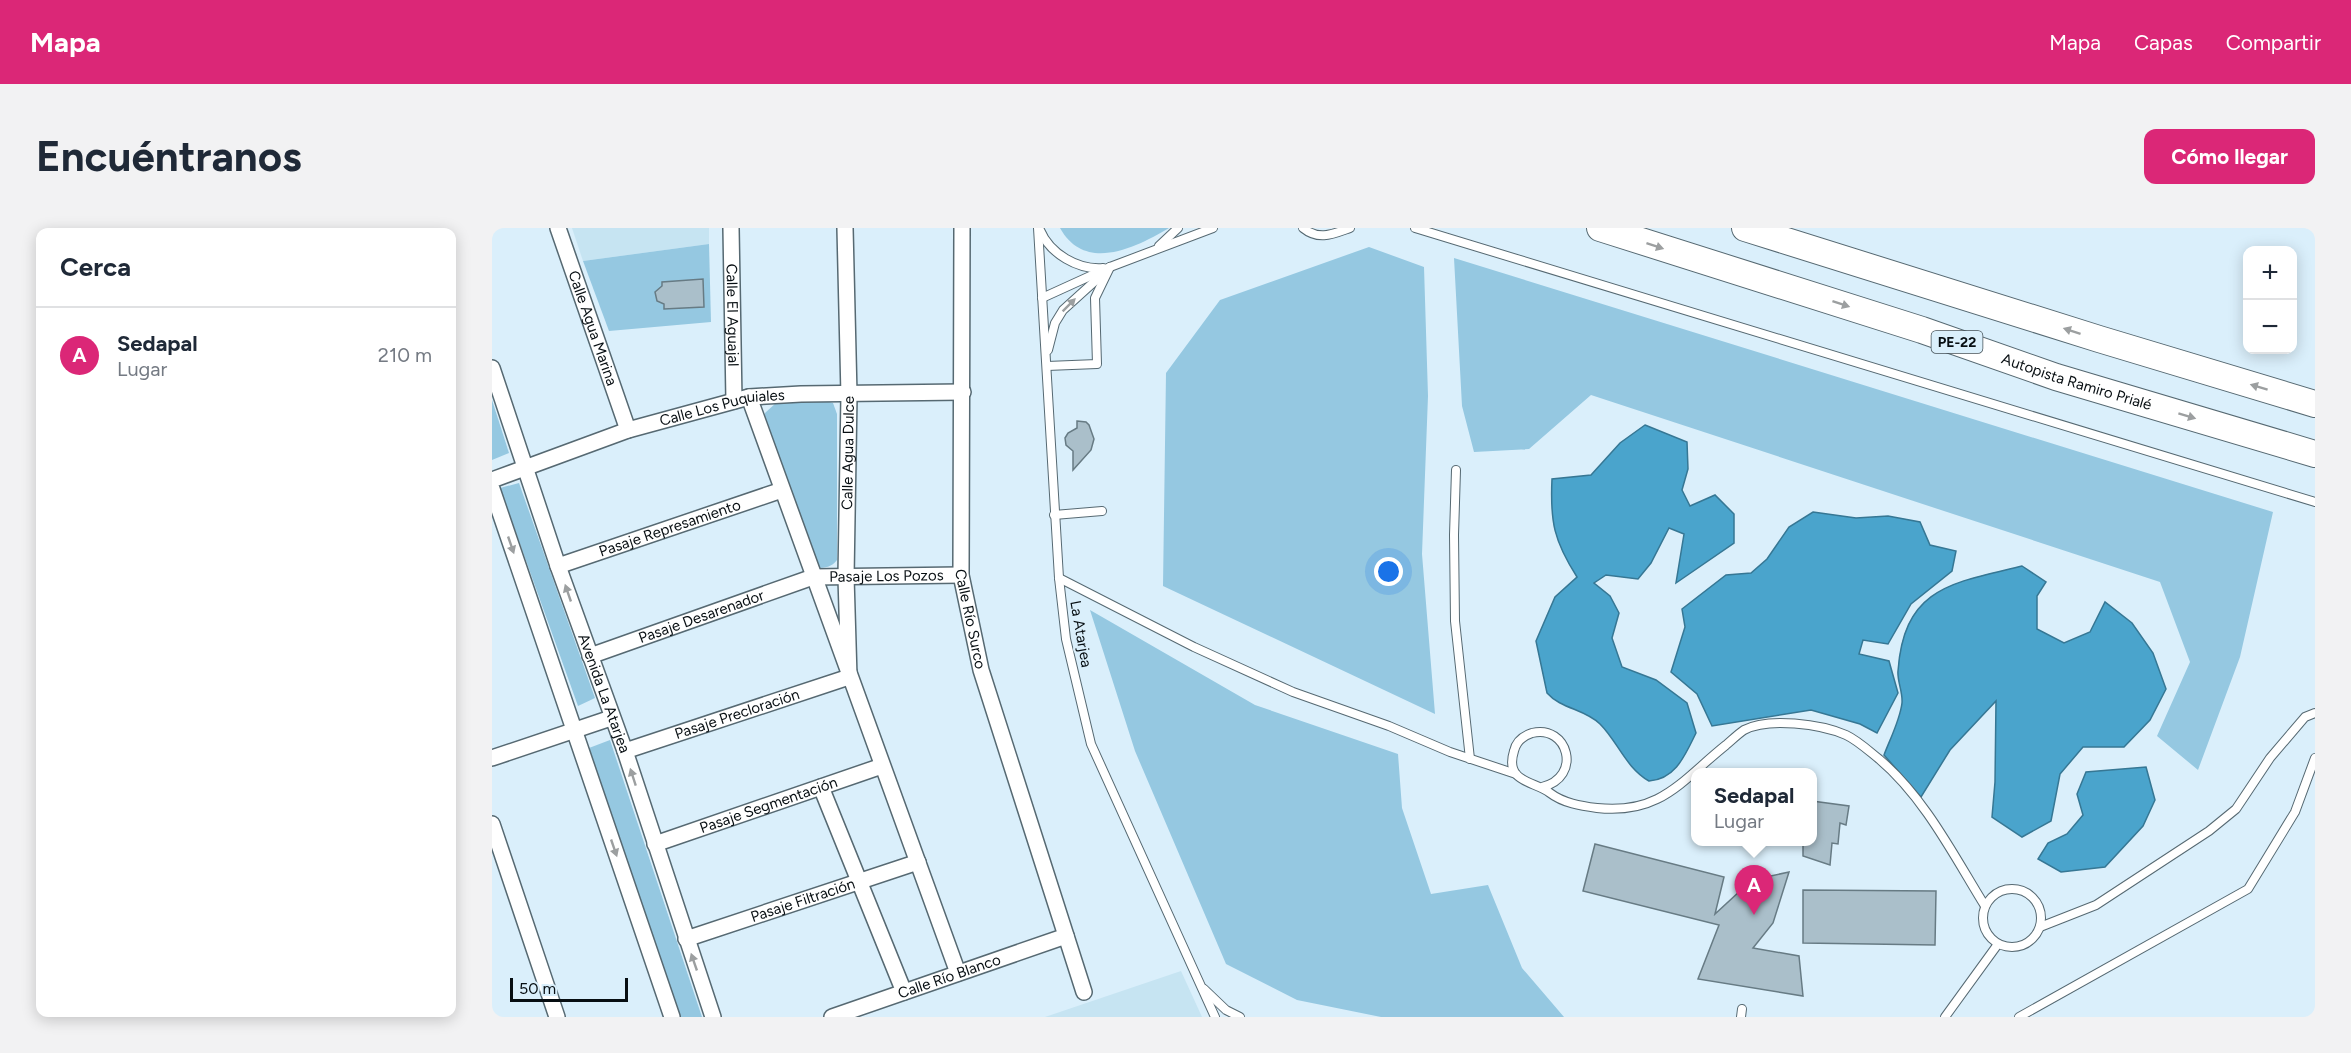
<!DOCTYPE html>
<html lang="es">
<meta charset="utf-8">
<style>
:root{--surface:#fff;--page:#f2f2f3;--text:#1f2937;--muted:#747a83;--line:#e0e1e3;--accent:#db2777}
body{margin:0;font-family:Figtree,sans-serif;background:var(--page);color:var(--text)}
.controls{position:absolute;right:18px;top:18px;display:grid;overflow:hidden;border-radius:12px;box-shadow:0 3px 15px #0003}
.controls button{width:54px;height:54px;display:grid;place-items:center;padding:0;border:0;border-bottom:2px solid var(--line);background:var(--surface);color:var(--text);font:30px sans-serif}
.scale{position:absolute;left:18px;bottom:15px;width:118px;box-sizing:border-box;padding-left:6px;border:3px solid #070e12;border-top:0;font-size:16px;line-height:21px;white-space:nowrap;color:#070e12;-webkit-text-stroke:4px #daeffb;paint-order:stroke}
.you{position:absolute;left:897px;top:344px;width:21px;height:21px;margin:-15px;border:4px solid #fff;border-radius:50%;background:#1a73e8;box-shadow:0 0 0 9px #1a73e833}
.badge{display:grid;place-items:center;width:39px;height:39px;border-radius:50%;background:var(--accent);color:#fff;font-size:20px;font-weight:700}
.pin{position:absolute;translate:-50% -50px;filter:drop-shadow(0 2px 3px #0008)}
.pin::after{content:'';position:absolute;top:32px;width:21px;height:18px;background:inherit;clip-path:polygon(0 0,100% 0,50% 100%)}
.popup{position:absolute;left:1199px;top:540px;width:126px;height:78px;box-sizing:border-box;display:grid;place-content:center;border-radius:12px;background:var(--surface);filter:drop-shadow(0 2px 4px #0005);font-size:20px;white-space:nowrap;color:var(--muted)}
.popup b{font-size:22px;color:var(--text)}
.popup::after{content:'';position:absolute;left:50%;top:100%;margin-left:-12px;border:12px solid transparent;border-top-color:var(--surface)}
.list{margin:0;padding:0;list-style:none}
h2{display:flex;justify-content:space-between;align-items:center;height:78px;margin:0;padding:0 24px;font-size:26px}
h2 small{font-size:20px;font-weight:400;color:var(--muted)}
.list li{display:grid;grid-template-columns:39px 1fr auto;gap:18px;align-items:center;box-sizing:border-box;height:96px;padding:0 24px;border-top:2px solid var(--line)}
.list b{display:block;font-size:22px;white-space:nowrap}
.list p{margin:0;font-size:20px;white-space:nowrap;color:var(--muted)}
.list em{font-size:20px;font-style:normal;color:var(--muted)}
.map{position:relative;flex:none;width:1823px;height:789px;overflow:hidden;border-radius:12px}
header{display:flex;align-items:center;gap:36px;box-sizing:border-box;height:84px;padding:0 30px;background:var(--accent);color:#fff}
header strong{font-size:28px}
nav{display:flex;gap:33px;margin-inline-start:auto;font-size:21px}
.intro{display:flex;align-items:center;justify-content:space-between;box-sizing:border-box;height:144px;padding:0 36px}
h1{margin:0;font-size:42px}
.button{padding:15px 27px;border-radius:12px;background:var(--accent);color:#fff;font-size:21px;font-weight:700}
main{display:flex;gap:36px;padding:0 36px}
aside{flex:1;background:var(--surface);border-radius:12px;box-shadow:0 3px 15px #0003}
.map>svg:first-child{display:block}
.built{fill:#c6e4f2}
.green{fill:#95c8e1}
.water{fill:#4aa4cc;stroke:#367794;stroke-width:1.5}
.building{fill:#aabfca;stroke:#677b84;stroke-width:1.5}
.lines{fill:none;stroke-linecap:round;stroke-linejoin:round}
.service-casing{stroke:#566972;stroke-width:10}
.minor-casing{stroke:#566972;stroke-width:18}
.trunk-casing{stroke:#566972;stroke-width:28}
.service{stroke:#fff;stroke-width:8}
.minor{stroke:#fff;stroke-width:15}
.trunk{stroke:#fff;stroke-width:26}
.oneway{fill:#9c9fa0}
.labels{text-anchor:middle;stroke-width:4.5;stroke-linejoin:round;paint-order:stroke}
.shield{fill:#daeffb;stroke:#465258;stroke-width:1.5}
.shield-label{font-size:14px;font-weight:bold;fill:#070e12}
.street-label{font-size:15px;fill:#070e12;stroke:#daeffb}
</style>
<header>
<strong>Mapa</strong>
<nav><a>Mapa</a><a>Capas</a><a>Compartir</a></nav>
</header>
<div class="intro"><h1>Encuéntranos</h1><a class="button">Cómo llegar</a></div>
<main>
<aside>
<h2>Cerca<small></small></h2>
<ul class="list">
<li><span class="badge">A</span><div><b>Sedapal</b><p>Lugar</p></div><em>210 m</em></li>
</ul>
</aside>
<div class="map">
<svg width="1823" height="789" viewBox="0 0 1823 789">
<rect width="100%" height="100%" fill="#daeffb"/>
<!-- built -->
<g class="built">
<polygon points="80,0 217,0 217,16 91,33"/>
<polygon points="689,743 710,789 553,789"/>
</g>
<!-- green -->
<g class="green">
<path d="M568,0H677C643,20 593,45 568,0Z"/>
<polygon points="217,16 219,94 117,103 91,33"/>
<polygon points="877,19 932,39 936,168 930,326 943,486 671,358 674,145 728,72"/>
<polygon points="962,30 1781,284 1748,429 1706,542 1665,508 1698,434 1668,354 1099,167 1037,221 982,224 970,178"/>
<polygon points="0,172 17,225 0,232"/>
<path d="M333,173L341,175L345,186V332C340,339 333,340 324,340L273,191V185L285,174Z"/>
<polygon points="27,255 103,470 86,478 8,260"/>
<polygon points="598,382 763,477 906,526 910,580 939,666 996,657 1030,740 1072,789 889,789 805,772 734,736 643,523"/>
<polygon points="118,512 210,789 188,789 97,520"/>
</g>
<!-- water -->
<g class="water">
<path d="M1153,197L1195,214L1196,241L1190,262L1198,278L1223,267L1242,286V315L1184,355L1192,306L1177,300L1159,335L1146,351L1114,347L1102,355L1118,368L1127,385L1120,410L1130,439L1164,452L1195,475L1204,505C1193,527 1184,551 1157,553C1134,540 1126,514 1108,496C1093,481 1069,481 1055,465L1044,413L1063,369L1085,349C1062,313 1058,294 1060,251L1099,247L1128,215Z"/>
<polygon points="1321,284 1364,290 1396,288 1428,294 1438,317 1464,323 1460,343 1419,376 1396,416 1371,412 1367,426 1397,433 1406,465 1385,505 1368,496 1319,482 1220,498 1205,466 1179,444 1193,399 1190,381 1234,347 1259,345 1275,331 1297,299"/>
<path d="M1530,338L1554,354L1545,368V401L1572,415L1598,404L1613,374L1640,395L1661,425L1674,461L1658,492L1632,519H1591L1568,546L1559,593L1530,609L1500,589L1503,554L1504,473L1458,522L1429,569L1392,527C1398,511 1408,492 1410,475C1411,464 1405,453 1406,443C1412,359 1460,355 1530,338Z"/>
<polygon points="1654,539 1663,572 1651,598 1613,639 1569,644 1546,631 1556,615 1575,606 1591,587 1585,566 1594,544"/>
</g>
<!-- building -->
<g class="building">
<polygon points="211,51 212,79 172,81 172,76 165,73 163,64 170,58 170,54"/>
<polygon points="585,193 594,194 597,197 602,211 599,222 581,242 581,223 574,217 573,210 576,205 585,200"/>
<polygon points="1320,573 1357,578 1354,597 1348,595 1346,616 1340,615 1338,637 1311,628 1311,614 1320,614"/>
<polygon points="1103,616 1232,649 1223,686 1260,652 1297,644 1281,695 1261,720 1307,728 1311,768 1206,751 1227,697 1091,663"/>
<polygon points="1311,662 1444,663 1443,717 1311,715"/>
</g>
<g class="lines">
<!-- service casing -->
<g class="service-casing">
<g id="service">
<polyline points="546,0 567,350 574,411 599,516 723,789"/>
<path d="M811,0C827,13 841,6 858,0"/>
<polyline points="923,0 1823,274"/>
<path d="M548,2C558,26 586,42 611,40"/>
<polyline points="667,18 686,0"/>
<polyline points="550,70 618,39 721,0"/>
<polyline points="556,122 563,95 571,82 613,44"/>
<polyline points="555,138 605,136 603,70 618,39"/>
<polyline points="964,242 962,307 963,393 978,531"/>
<polyline points="562,287 610,283"/>
<polyline points="567,350 702,419 801,464 897,498 958,524 1024,546"/>
<path d="M1050,559C1091,549 1076,496 1040,505C1031,508 1024,514 1022,523C1012,555 1043,553 1058,565C1071,575 1089,578 1105,580C1169,587 1190,552 1234,517C1240,512 1246,506 1252,502C1276,489 1329,496 1354,507C1365,512 1377,523 1387,531C1433,570 1462,628 1493,678"/>
<circle cx="1520" cy="690" r="29"/>
<polyline points="1548,699 1604,677 1717,603 1744,581 1778,530 1813,489 1823,485"/>
<polyline points="712,761 734,782 748,789"/>
<polyline points="1249,789 1250,781"/>
<polyline points="1453,789 1506,716"/>
<polyline points="1527,789 1756,661 1803,584 1823,530"/>
</g>
</g>
<!-- minor casing -->
<g class="minor-casing">
<g id="minor">
<path id="s1" d="M66,0L136,202"/>
<path id="s2" d="M239,0L242,173"/>
<path id="s3" d="M470,0L469,347L489,442L592,764"/>
<path id="s4" d="M0,140L66,338L133,523L221,789"/>
<polyline points="257,169 466,745"/>
<path id="s5" d="M0,252L136,202L257,169L309,166L471,164"/>
<polyline points="0,261 180,789"/>
<path id="s6" d="M66,338L290,262"/>
<path id="s7" d="M98,428L321,349L469,347"/>
<path id="s8" d="M133,523L357,449L354,349L357,167L353,0"/>
<polyline points="0,530 119,490"/>
<polyline points="329,559 412,764"/>
<polyline points="0,596 65,789"/>
<path id="s9" d="M163,616L390,538"/>
<path id="s10" d="M194,711L426,634"/>
<path id="s11" d="M340,789L574,708"/>
</g>
</g>
<!-- trunk casing -->
<g class="trunk-casing">
<g id="trunk">
<path id="s12" d="M1108,0L1430,102L1564,149L1823,226"/>
<polyline points="1253,0 1607,111 1823,176"/>
</g>
</g>
<!-- service -->
<use href="#service" class="service"/>
<!-- minor -->
<use href="#minor" class="minor"/>
<!-- trunk -->
<use href="#trunk" class="trunk"/>
</g>
<!-- one-way arrows -->
<defs><path id="oneway-solid" d="M-6-.8H1V-3.2L6.5 0L1 3.2V.8H-6Z" transform="scale(1.5)"/></defs>
<g class="oneway">
<use href="#oneway-solid" transform="translate(1163 18) rotate(18)"/>
<use href="#oneway-solid" transform="translate(1349 76) rotate(18)"/>
<use href="#oneway-solid" transform="translate(577 77) rotate(-45)"/>
<use href="#oneway-solid" transform="translate(1580 103) rotate(-162)"/>
<use href="#oneway-solid" transform="translate(1767 159) rotate(-163)"/>
<use href="#oneway-solid" transform="translate(1695 188) rotate(17)"/>
<use href="#oneway-solid" transform="translate(19 317) rotate(71)"/>
<use href="#oneway-solid" transform="translate(76 365) rotate(-109)"/>
<use href="#oneway-solid" transform="translate(141 549) rotate(-108)"/>
<use href="#oneway-solid" transform="translate(122 620) rotate(71)"/>
<use href="#oneway-solid" transform="translate(202 734) rotate(-109)"/>
</g>
<g class="labels">
<!-- shield labels -->
<rect class="shield" x="1439.5" y="103" width="51" height="22" rx="4.5"/>
<g class="shield-label">
<text x="1465" y="119">PE-22</text>
</g>
<!-- street labels -->
<g class="street-label">
<text dy="5" stroke="none"><textPath href="#s2" startOffset="87">Calle El Aguajal</textPath></text>
<text dy="5" stroke="none"><textPath href="#s1" startOffset="106">Calle Agua Marina</textPath></text>
<text dy="5" stroke="none"><textPath href="#s12" startOffset="501">Autopista Ramiro Prialé</textPath></text>
<text dy="5" stroke="none"><textPath href="#s5" startOffset="242">Calle Los Puquiales</textPath></text>
<text dy="5" stroke="none"><textPath href="#s8" startOffset="460">Calle Agua Dulce</textPath></text>
<text dy="5" stroke="none"><textPath href="#s6" startOffset="118">Pasaje Represamiento</textPath></text>
<text dy="5" stroke="none"><textPath href="#s7" startOffset="310">Pasaje Los Pozos</textPath></text>
<text dy="5" stroke="none"><textPath href="#s7" startOffset="118">Pasaje Desarenador</textPath></text>
<text dy="5" stroke="none"><textPath href="#s3" startOffset="392">Calle Río Surco</textPath></text>
<text transform="translate(589 406) rotate(80)" y="5">La Atarjea</text>
<text dy="5" stroke="none"><textPath href="#s4" startOffset="344">Avenida La Atarjea</textPath></text>
<text dy="5" stroke="none"><textPath href="#s8" startOffset="118">Pasaje Precloración</textPath></text>
<text dy="5" stroke="none"><textPath href="#s9" startOffset="120">Pasaje Segmentación</textPath></text>
<text dy="5" stroke="none"><textPath href="#s10" startOffset="123">Pasaje Filtración</textPath></text>
<text dy="5" stroke="none"><textPath href="#s11" startOffset="124">Calle Río Blanco</textPath></text>
</g>
</g>
</svg>
<div class="controls">
<button>+</button>
<button>−</button>
</div>
<div class="scale">50 m</div>
<div class="you"></div>
<div class="pin badge" style="left:1262px;top:687px">A</div>
<div class="popup"><b>Sedapal</b>Lugar</div>
</div>
</main>
